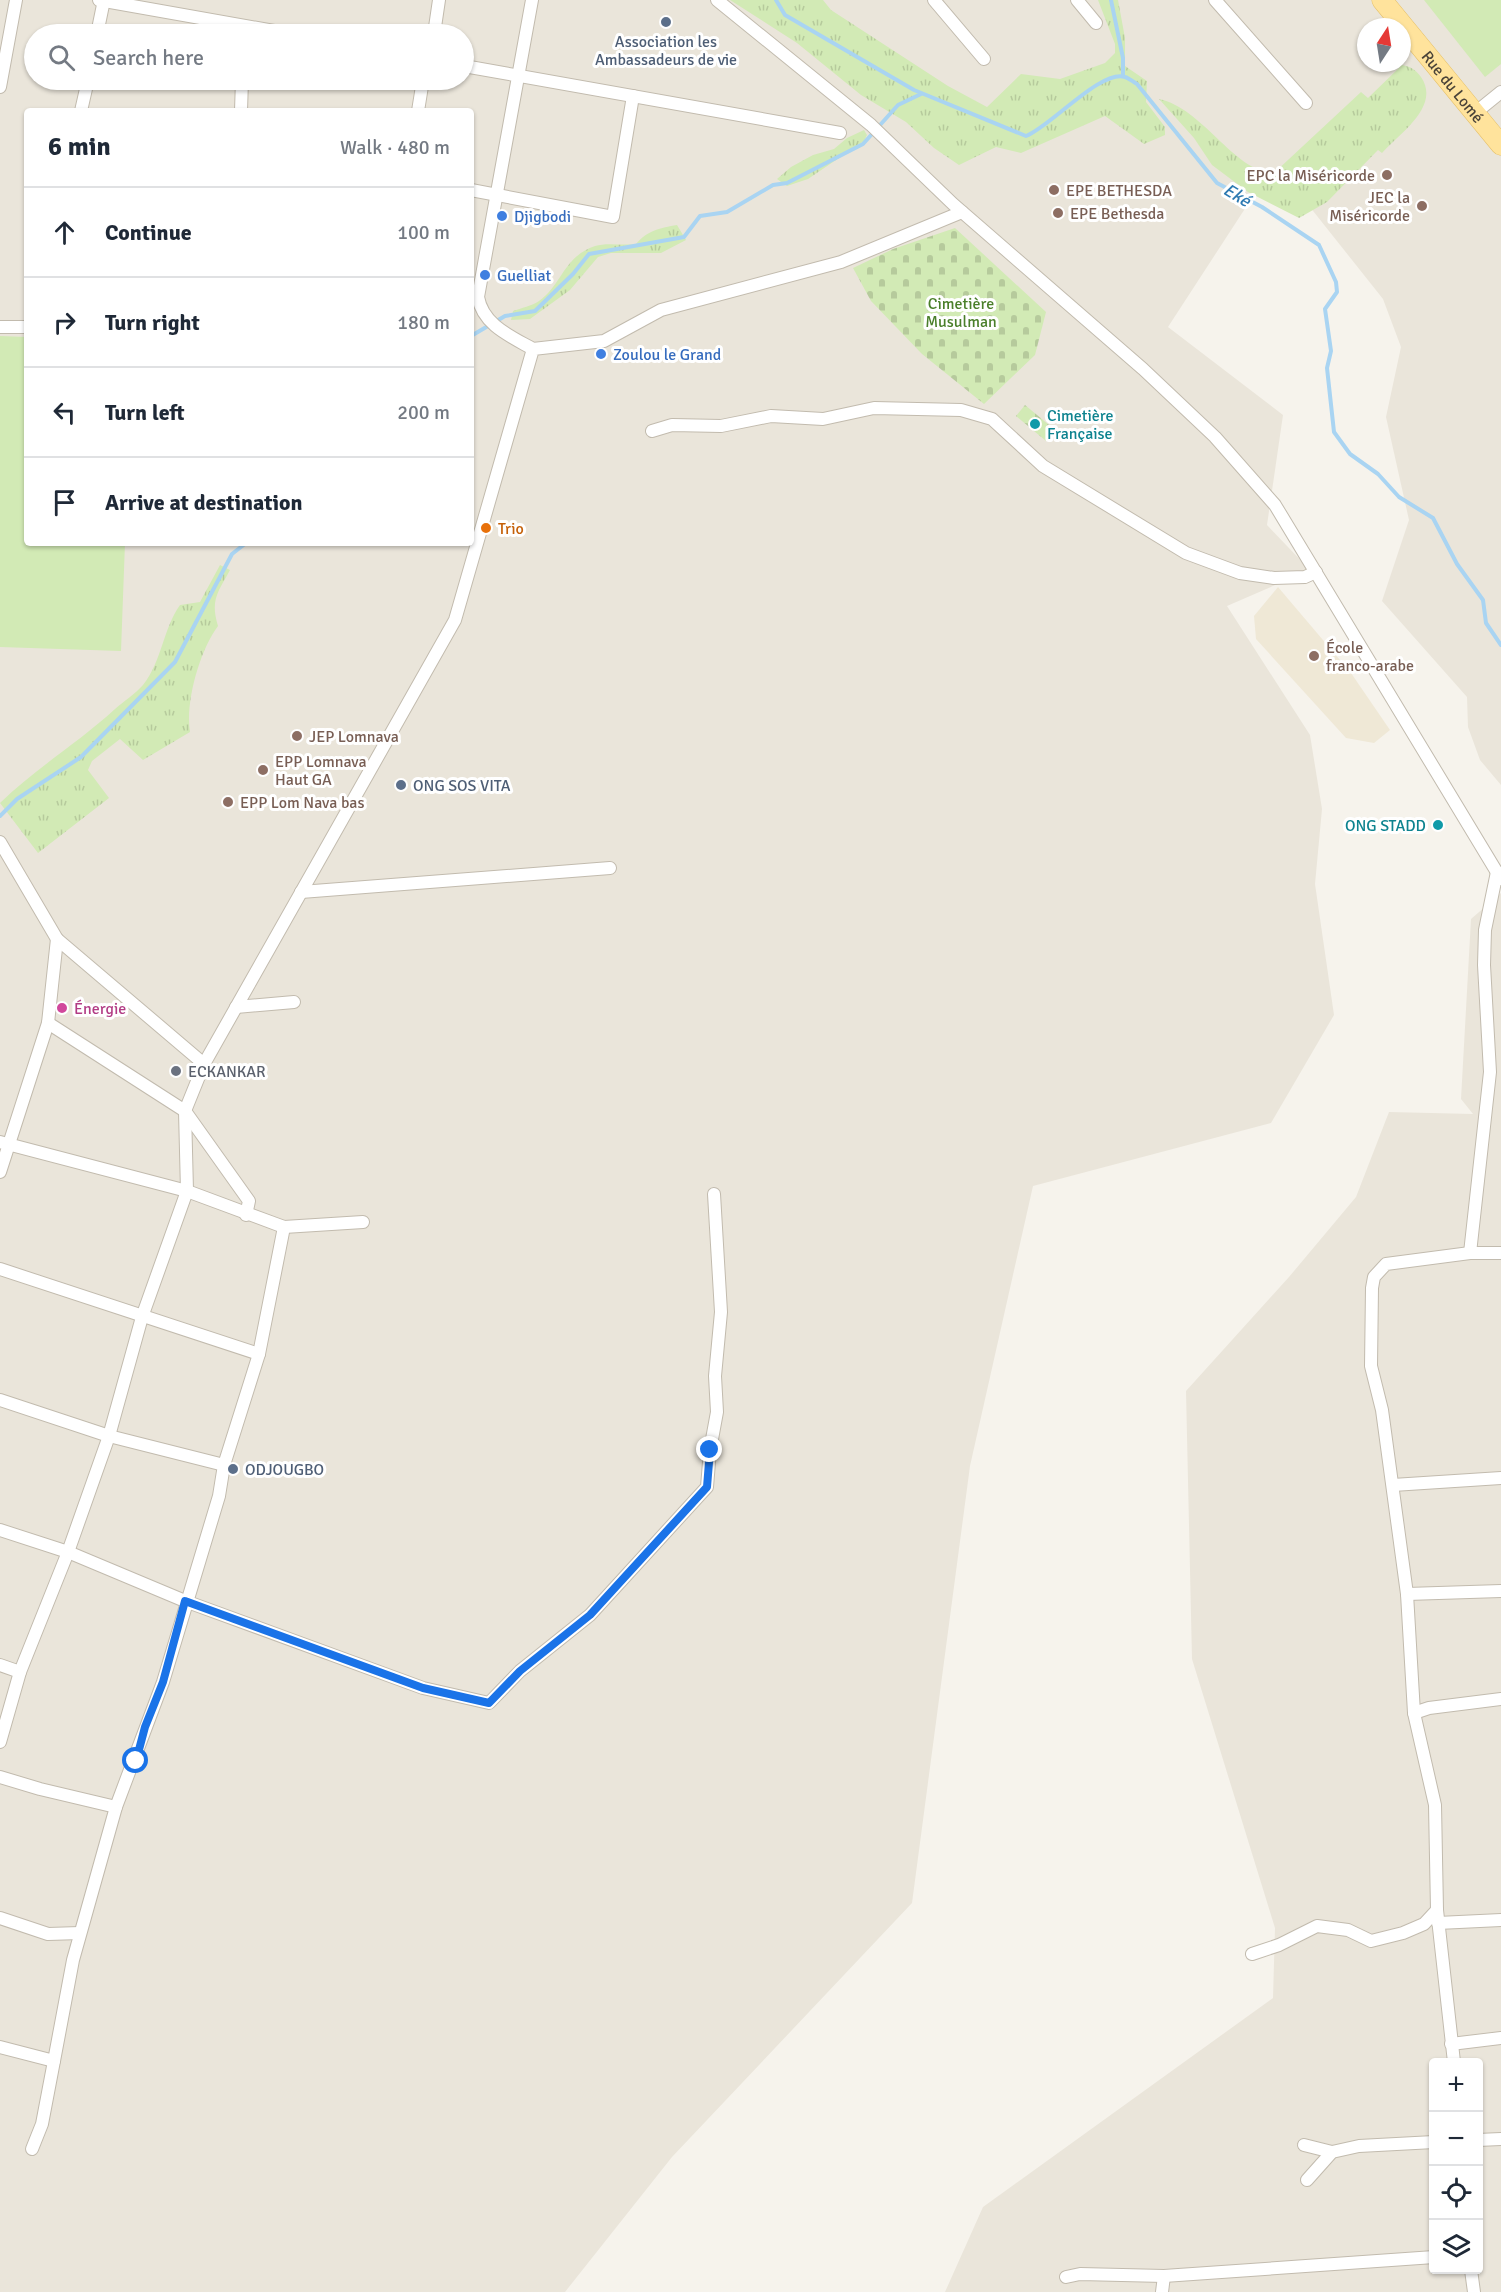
<!DOCTYPE html>
<meta charset="utf-8">
<style>
:root{--surface:#fff;--page:#f6f6f7;--text:#1f2937;--muted:#747a83;--line:#e0e1e3}
body{margin:0;font-family:Signika,sans-serif;background:var(--page);color:var(--text)}
.controls{position:absolute;right:18px;bottom:18px;display:grid;overflow:hidden;border-radius:6px;box-shadow:0 2px 4px #0004}
.controls button{width:54px;height:54px;display:grid;place-items:center;padding:0;border:0;border-bottom:2px solid var(--line);background:var(--surface);color:var(--text);font:30px sans-serif}
.compass{position:absolute;left:1357px;top:18px;width:54px;height:54px;border-radius:50%;background:var(--surface);box-shadow:0 2px 4px #0004;rotate:12deg}
.stop{position:absolute;width:18px;height:18px;margin:-14px;border:4px solid #1a73e8;border-radius:50%;background:#fff}
.stop.end{background:#1a73e8;border-color:#fff;box-shadow:0 2px 6px #0008}
.list{margin:0;padding:0;list-style:none}
h2{display:flex;justify-content:space-between;align-items:center;height:78px;margin:0;padding:0 24px;font-size:26px}
h2 small{font-size:20px;font-weight:400;color:var(--muted)}
.list li{display:grid;grid-template-columns:39px 1fr auto;gap:18px;align-items:center;box-sizing:border-box;height:90px;padding:0 24px;border-top:2px solid var(--line)}
.list b{display:block;font-size:22px;white-space:nowrap}
.list em{font-size:20px;font-style:normal;color:var(--muted)}
.icon{flex:none;width:33px;height:33px;fill:none;stroke:currentColor;stroke-width:2;stroke-linecap:round;stroke-linejoin:round}
.map{position:relative;flex:none;width:1501px;height:2292px;overflow:hidden}
.search{position:absolute;background:var(--surface);box-shadow:0 2px 4px #0004;left:24px;top:24px;width:450px;height:66px;display:flex;align-items:center;gap:15px;box-sizing:border-box;padding:0 21px;border-radius:33px;color:var(--muted);font-size:22px}
.panel{position:absolute;background:var(--surface);box-shadow:0 2px 4px #0004;left:24px;top:108px;width:450px;height:438px;border-radius:6px}
.map>svg:first-child{display:block}
.residential{fill:#eae5da;fill-rule:evenodd}
.education{fill:#efe8d6}
.grass{fill:url(#grass-tufts)}
.cemetery{fill:url(#cemetery-stones)}
.pitch{fill:#d2eab5}
.lines{fill:none;stroke-linecap:round;stroke-linejoin:round}
.stream{stroke:#a9d4f2;stroke-width:4}
.minor-casing{stroke:#c2bbae;stroke-width:14}
.primary-casing{stroke:#e6c16a;stroke-width:21}
.minor{stroke:#fff;stroke-width:12}
.primary{stroke:#ffe39c;stroke-width:20}
.route{stroke:#1a73e8;stroke-width:8}
.service-dot{fill:#5c6f8a;stroke:#fff;stroke-width:2}
.education-dot{fill:#8d6e63;stroke:#fff;stroke-width:2}
.shop-dot{fill:#3f7fe0;stroke:#fff;stroke-width:2}
.culture-dot{fill:#0f9aa8;stroke:#fff;stroke-width:2}
.food-dot{fill:#e8710a;stroke:#fff;stroke-width:2}
.hotel-dot{fill:#d1479c;stroke:#fff;stroke-width:2}
.worship-dot{fill:#6b7280;stroke:#fff;stroke-width:2}
.labels{text-anchor:middle;stroke-width:6;stroke-linejoin:round;paint-order:stroke}
.service-label{font-size:16px;fill:#4e5e75;stroke:#fff;text-anchor:start}
.street-label{font-size:16px;fill:#4b4439;stroke:#fff}
.education-label{font-size:16px;fill:#785e54;stroke:#fff;text-anchor:start}
.shop-label{font-size:16px;fill:#366cbe;stroke:#fff;text-anchor:start}
.park-label{font-size:16px;fill:#4a7f2a;stroke:#fff}
.culture-label{font-size:16px;fill:#0d838f;stroke:#fff;text-anchor:start}
.food-label{font-size:16px;fill:#c56008;stroke:#fff;text-anchor:start}
.hotel-label{font-size:16px;fill:#b23c85;stroke:#fff;text-anchor:start}
.worship-label{font-size:16px;fill:#5b616d;stroke:#fff;text-anchor:start}
.water-label{font-size:18px;font-style:italic;fill:#2e7ab2;stroke:#fff}
</style>
<div class="map">
<svg width="1501" height="2292" viewBox="0 0 1501 2292">
<defs>
<pattern id="grass-tufts" width="24" height="20" patternUnits="userSpaceOnUse" patternTransform="scale(1.5)"><rect width="24" height="20" fill="#d2eab5"/><path d="M3 7l-1-3M5 7V3M7 7l1-3M15 17l-1-3M17 17v-4M19 17l1-3" fill="none" stroke="#b6ca9c"/></pattern>
<pattern id="cemetery-stones" width="16" height="16" patternUnits="userSpaceOnUse" patternTransform="scale(1.5)"><rect width="16" height="16" fill="#d2eab5"/><path d="M2 7V4a2 2 0 0 1 4 0v3zM10 15v-3a2 2 0 0 1 4 0v3z" fill="#b6ca9c"/></pattern>
</defs>
<rect width="100%" height="100%" fill="#f6f3ec"/>
<!-- residential -->
<g class="residential">
<path d="M0,0H1501V785L1480,760L1468,727L1467,697L1382,601L1409,520L1386,417L1401,347L1383,299L1298,192L1261,184L1168,327L1283,415L1267,525L1310,570L1227,606L1310,735L1322,809L1315,884L1334,1015L1271,1123L1033,1186L970,1466L912,1903L672,2157L565,2292H0ZM1366,27H1402V63H1366ZM34,34H464V80H34ZM27,111H471V543H27Z"/>
<path d="M1501,893V2292H945L983,2207L1273,1998L1275,1928L1192,1659L1186,1391L1289,1277L1356,1197L1389,1112L1473,1114L1461,1099L1471,919ZM1434,2062H1478V2270H1434Z"/>
</g>
<!-- education -->
<polygon class="education" points="1278,587 1351,673 1390,730 1374,743 1346,738 1256,639 1254,616"/>
<!-- grass -->
<g class="grass">
<polygon points="730,0 823,0 831,10 948,86 987,107 1021,74 1060,79 1105,63 1115,53 1115,44 1098,0 1118,0 1125,38 1125,66 1147,81 1146,102 1165,127 1165,135 1144,144 1105,116 1021,153 996,147 959,165 934,148 906,122 861,95 797,43"/>
<path d="M1402,65C1411,67 1415,69 1421,77C1441,106 1400,133 1382,153L1378,150L1327,202L1299,218L1248,192L1212,165L1194,138L1159,99C1203,108 1235,173 1274,173L1361,92L1368,98Z"/>
<polygon points="864,130 867,135 864,141 808,179 787,186 777,179 791,167 813,155 834,149 847,138"/>
<path d="M677,225L686,240L661,253H611L598,257L570,290L530,319L511,320L513,311C521,308 532,306 539,301C562,285 563,257 595,246C607,242 622,246 636,244C648,230 660,228 677,225Z"/>
<path d="M220,565L230,570C218,592 210,600 218,626C200,650 185,702 190,732L143,760L120,739L92,761L88,770L109,798L38,853L0,803C36,768 78,743 115,709C124,701 135,694 143,685C162,661 163,629 180,605L200,602Z"/>
</g>
<!-- cemetery -->
<g class="cemetery">
<polygon points="955,228 1046,312 1035,355 984,404 922,354 871,301 853,268 893,249"/>
<polygon points="1025,405 1055,430 1046,441 1016,416"/>
</g>
<!-- pitch -->
<g class="pitch">
<polygon points="1424,0 1501,0 1501,64 1485,77"/>
<polygon points="0,336 27,337 27,543 125,543 121,651 0,647"/>
</g>
<g class="lines">
<!-- stream -->
<g class="stream">
<path d="M776,0L785,15L914,90L1026,136C1050,127 1101,69 1125,77C1129,78 1133,82 1137,84L1217,183L1262,207L1319,245L1336,282L1337,292L1325,309L1331,351L1327,368L1334,432L1350,454L1378,474L1399,497L1433,518L1457,564L1483,600L1486,623L1501,645"/>
<polyline points="1111,0 1123,58 1123,76"/>
<polyline points="471,336 505,316 535,311 573,274 589,254 684,237 700,216 727,212 773,185 787,183 863,144 898,105 921,94"/>
<polyline points="0,816 17,799 81,757 175,662 232,554 246,543"/>
</g>
<!-- minor casing -->
<g class="minor-casing">
<g id="minor">
<polyline points="99,0 291,34"/>
<path d="M532,0L478,297C483,325 510,336 533,349"/>
<polyline points="717,0 871,125 953,204 1143,369 1215,437 1275,505 1501,879"/>
<polyline points="934,0 984,59"/>
<polyline points="1077,0 1096,23"/>
<polyline points="1215,0 1306,103"/>
<polyline points="97,34 104,0"/>
<polyline points="434,34 439,0"/>
<polyline points="464,66 840,133"/>
<polyline points="0,87 16,0"/>
<polyline points="81,111 88,80"/>
<polyline points="241,111 242,80"/>
<polyline points="418,111 423,80"/>
<polyline points="1475,113 1501,92"/>
<polyline points="471,190 613,217 633,96"/>
<polyline points="0,327 27,327"/>
<polyline points="652,431 672,425 721,426 771,416 823,419 874,408 961,410 992,419 1043,466 1186,553 1240,573 1274,578 1305,577 1316,572"/>
<polyline points="0,842 57,939 204,1064"/>
<polyline points="301,892 610,868"/>
<polyline points="236,1007 294,1002"/>
<polyline points="48,1023 185,1111 249,1201 246,1215"/>
<polyline points="0,1142 187,1191 284,1227 363,1222"/>
<polyline points="0,1172 48,1023 57,939"/>
<polyline points="1470,1253 1490,1072 1484,965 1485,930 1497,872"/>
<polyline points="0,1269 259,1354"/>
<polyline points="0,1400 109,1436 224,1465"/>
<polyline points="1393,1485 1501,1478"/>
<polyline points="0,1530 68,1552 185,1601 423,1688 489,1703 520,1671 590,1615 707,1487 710,1450 717,1412 715,1376 721,1312 714,1194"/>
<polyline points="1407,1594 1501,1591"/>
<polyline points="0,1665 20,1672"/>
<polyline points="1414,1713 1429,1708 1501,1699"/>
<polyline points="0,1742 20,1672 68,1552 109,1436 142,1317 187,1191 185,1111 204,1064 455,620 533,349 604,341 661,310 841,262 962,212"/>
<polyline points="0,1777 40,1789 116,1807"/>
<polyline points="0,1918 48,1934 80,1933"/>
<polyline points="1438,1923 1501,1920"/>
<polyline points="1252,1954 1279,1945 1317,1926 1348,1930 1371,1941 1403,1933 1424,1924 1437,1910"/>
<polyline points="1451,2044 1501,2038"/>
<polyline points="0,2047 54,2061 73,1960 116,1807 163,1682 219,1496 224,1465 259,1354 284,1227"/>
<polyline points="1454,2062 1437,1910 1435,1805 1414,1713 1407,1594 1382,1410 1371,1366 1372,1288 1374,1277 1386,1264 1470,1253 1501,1253"/>
<polyline points="1478,2140 1501,2139"/>
<polyline points="1304,2145 1332,2152"/>
<polyline points="32,2149 42,2124 54,2061"/>
<polyline points="1307,2180 1332,2152 1359,2146 1434,2142"/>
<polyline points="1471,2270 1474,2292"/>
<polyline points="1066,2277 1080,2274 1164,2276 1434,2257"/>
<polyline points="1162,2292 1164,2276"/>
</g>
</g>
<!-- primary casing -->
<g class="primary-casing">
<g id="primary">
<path id="s1" d="M1382,0L1501,145"/>
</g>
</g>
<!-- minor -->
<use href="#minor" class="minor"/>
<!-- primary -->
<use href="#primary" class="primary"/>
</g>
<g class="lines">
<!-- route -->
<polyline class="route" points="136,1761 145,1727 163,1682 185,1601 423,1688 489,1703 520,1671 590,1615 707,1487 710,1450"/>
</g>
<!-- markers -->
<g class="service-dot">
<circle cx="666" cy="22" r="6"/>
<circle cx="401" cy="785" r="6"/>
<circle cx="233" cy="1469" r="6"/>
</g>
<g class="education-dot">
<circle cx="1387" cy="175" r="6"/>
<circle cx="1054" cy="190" r="6"/>
<circle cx="1422" cy="206" r="6"/>
<circle cx="1058" cy="213" r="6"/>
<circle cx="1314" cy="656" r="6"/>
<circle cx="297" cy="736" r="6"/>
<circle cx="263" cy="770" r="6"/>
<circle cx="228" cy="802" r="6"/>
</g>
<g class="shop-dot">
<circle cx="502" cy="216" r="6"/>
<circle cx="485" cy="275" r="6"/>
<circle cx="601" cy="354" r="6"/>
</g>
<g class="culture-dot">
<circle cx="1035" cy="424" r="6"/>
<circle cx="1438" cy="825" r="6"/>
</g>
<circle class="food-dot" cx="486" cy="528" r="6"/>
<circle class="hotel-dot" cx="62" cy="1008" r="6"/>
<circle class="worship-dot" cx="176" cy="1071" r="6"/>
<g class="labels">
<!-- service labels -->
<g class="service-label">
<text x="666" y="47" text-anchor="middle">Association les<tspan x="666" dy="18">Ambassadeurs de vie</tspan></text>
<text x="413" y="791">ONG SOS VITA</text>
<text x="245" y="1475">ODJOUGBO</text>
</g>
<!-- street labels -->
<g class="street-label">
<text dy="6" stroke="none"><textPath href="#s1" startOffset="112">Rue du Lomé</textPath></text>
</g>
<!-- education labels -->
<g class="education-label">
<text x="1375" y="181" text-anchor="end">EPC la Miséricorde</text>
<text x="1066" y="196">EPE BETHESDA</text>
<text x="1410" y="203" text-anchor="end">JEC la<tspan x="1410" dy="18">Miséricorde</tspan></text>
<text x="1070" y="219">EPE Bethesda</text>
<text x="1326" y="653">École<tspan x="1326" dy="18">franco-arabe</tspan></text>
<text x="309" y="742">JEP Lomnava</text>
<text x="275" y="767">EPP Lomnava<tspan x="275" dy="18">Haut GA</tspan></text>
<text x="240" y="808">EPP Lom Nava bas</text>
</g>
<!-- shop labels -->
<g class="shop-label">
<text x="514" y="222">Djigbodi</text>
<text x="497" y="281">Guelliat</text>
<text x="613" y="360">Zoulou le Grand</text>
</g>
<!-- park labels -->
<g class="park-label">
<text x="961" y="309">Cimetière<tspan x="961" dy="18">Musulman</tspan></text>
</g>
<!-- culture labels -->
<g class="culture-label">
<text x="1047" y="421">Cimetière<tspan x="1047" dy="18">Française</tspan></text>
<text x="1426" y="831" text-anchor="end">ONG STADD</text>
</g>
<!-- food labels -->
<g class="food-label">
<text x="498" y="534">Trio</text>
</g>
<!-- hotel labels -->
<g class="hotel-label">
<text x="74" y="1014">Énergie</text>
</g>
<!-- worship labels -->
<g class="worship-label">
<text x="188" y="1077">ECKANKAR</text>
</g>
<!-- water labels -->
<g class="water-label">
<text transform="translate(1237 195) rotate(31)" y="6">Eké</text>
</g>
</g>
</svg>
<div class="controls">
<button>+</button>
<button>−</button>
<button><svg class="icon" aria-label="locate" viewBox="0 0 24 24"><circle cx="12" cy="12" r="6"/><path d="M12 2v4M12 18v4M2 12h4M18 12h4"/></svg></button>
<button><svg class="icon" aria-label="layers" viewBox="0 0 24 24"><path d="M12 4l9 5-9 5-9-5zM3 14l9 5 9-5"/></svg></button>
</div>
<svg class="compass" viewBox="-18 -18 36 36"><path d="M0-13l5 13h-10z" fill="#e53935"/><path d="M0 13l5-13h-10z" fill="#747a83"/></svg>
<div class="stop" style="left:136px;top:1761px"></div>
<div class="stop end" style="left:710px;top:1450px"></div>
<div class="search"><svg class="icon" aria-label="search" viewBox="0 0 24 24"><circle cx="10" cy="10" r="6"/><path d="M15 15l6 6"/></svg>Search here</div>
<section class="panel">
<h2>6 min<small>Walk · 480 m</small></h2>
<ul class="list">
<li><svg class="icon" aria-label="ahead" viewBox="0 0 24 24"><path d="M12 20V5M6 11l6-6 6 6"/></svg><div><b>Continue</b></div><em>100 m</em></li>
<li><svg class="icon" aria-label="right" viewBox="0 0 24 24"><path d="M7 20v-9h11M14 6l5 5-5 5"/></svg><div><b>Turn right</b></div><em>180 m</em></li>
<li><svg class="icon" aria-label="left" viewBox="0 0 24 24"><path d="M17 20v-9H6M10 6l-5 5 5 5"/></svg><div><b>Turn left</b></div><em>200 m</em></li>
<li><svg class="icon" aria-label="arrive" viewBox="0 0 24 24"><path d="M6 21V4h12l-3 4 3 4H6"/></svg><div><b>Arrive at destination</b></div></li>
</ul>
</section>
</div>
